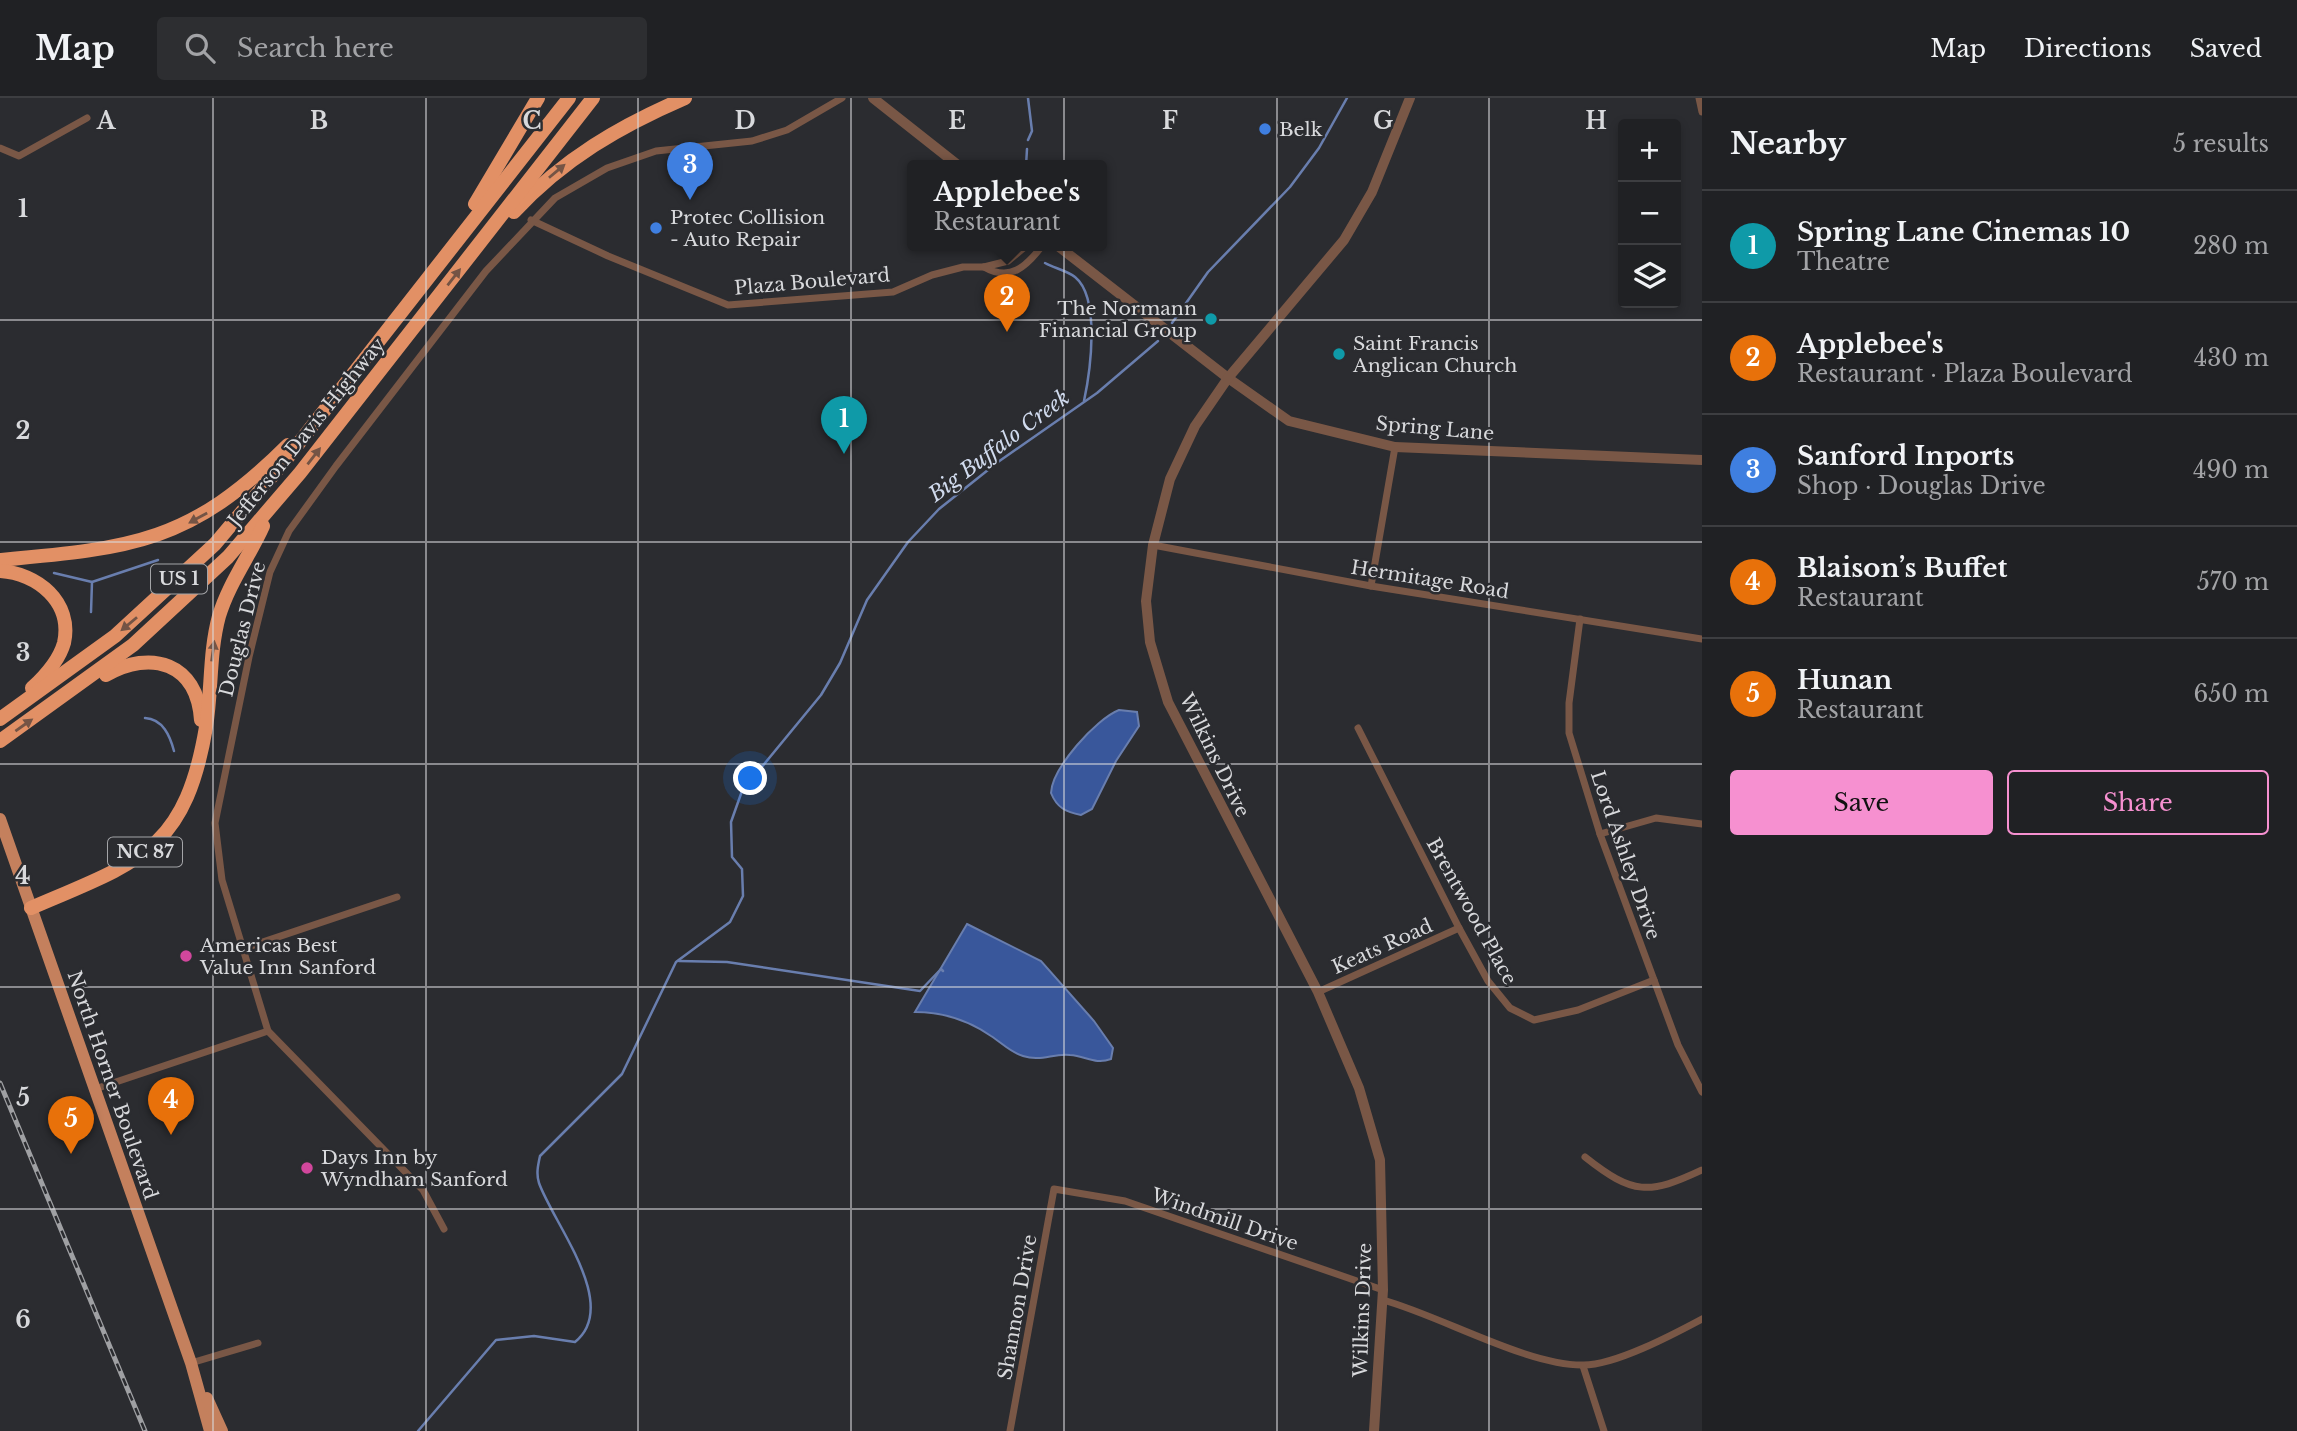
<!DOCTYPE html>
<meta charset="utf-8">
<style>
:root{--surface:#202124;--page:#2d2e31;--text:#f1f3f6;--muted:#a2a3a6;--line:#3d3e41;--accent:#f690d0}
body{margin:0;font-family:"Libre Baskerville",serif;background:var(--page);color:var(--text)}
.controls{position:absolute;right:21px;top:21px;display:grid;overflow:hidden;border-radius:7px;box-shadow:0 4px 10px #0003}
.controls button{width:63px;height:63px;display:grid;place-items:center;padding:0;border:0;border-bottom:2px solid var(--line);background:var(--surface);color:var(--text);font:35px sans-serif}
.you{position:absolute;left:751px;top:681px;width:24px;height:24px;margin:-18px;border:5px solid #fff;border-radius:50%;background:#1a73e8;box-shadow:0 0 0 10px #1a73e833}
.badge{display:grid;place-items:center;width:46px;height:46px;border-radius:50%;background:var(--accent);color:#fff;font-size:23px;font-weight:700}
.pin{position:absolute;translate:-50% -58px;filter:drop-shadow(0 2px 4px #0008)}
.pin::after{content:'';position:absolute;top:37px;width:24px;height:21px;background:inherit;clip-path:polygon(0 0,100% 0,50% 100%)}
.popup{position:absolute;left:907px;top:62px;width:200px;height:91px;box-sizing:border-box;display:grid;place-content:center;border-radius:7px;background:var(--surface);filter:drop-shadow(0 2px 5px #0005);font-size:23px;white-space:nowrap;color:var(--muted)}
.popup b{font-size:26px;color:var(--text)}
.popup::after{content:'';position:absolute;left:50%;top:100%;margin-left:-14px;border:14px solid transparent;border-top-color:var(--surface)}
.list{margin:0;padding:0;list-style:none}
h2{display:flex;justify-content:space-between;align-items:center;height:91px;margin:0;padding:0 28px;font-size:30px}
h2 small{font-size:23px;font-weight:400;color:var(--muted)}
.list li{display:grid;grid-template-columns:46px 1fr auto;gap:21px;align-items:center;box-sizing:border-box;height:112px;padding:0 28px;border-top:2px solid var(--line)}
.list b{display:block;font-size:26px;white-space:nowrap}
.list p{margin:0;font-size:23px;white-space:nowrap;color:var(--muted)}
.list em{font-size:23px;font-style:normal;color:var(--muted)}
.actions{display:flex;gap:14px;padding:21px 28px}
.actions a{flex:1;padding:16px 0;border:2px solid var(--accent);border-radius:7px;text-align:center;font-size:24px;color:var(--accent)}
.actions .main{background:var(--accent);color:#111}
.icon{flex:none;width:38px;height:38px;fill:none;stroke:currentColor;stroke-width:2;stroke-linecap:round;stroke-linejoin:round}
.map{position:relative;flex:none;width:1702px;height:1333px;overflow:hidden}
header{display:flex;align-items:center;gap:42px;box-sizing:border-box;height:98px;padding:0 35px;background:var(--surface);border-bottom:2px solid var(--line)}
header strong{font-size:33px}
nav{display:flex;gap:38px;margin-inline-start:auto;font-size:24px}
.search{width:490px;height:63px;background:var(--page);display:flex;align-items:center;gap:18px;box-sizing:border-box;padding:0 24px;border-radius:7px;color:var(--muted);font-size:26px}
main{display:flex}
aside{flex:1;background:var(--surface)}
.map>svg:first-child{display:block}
.water{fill:#39579b;stroke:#697eae;stroke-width:2}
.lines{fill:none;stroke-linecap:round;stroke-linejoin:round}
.stream{stroke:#697eae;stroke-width:2.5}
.minor{stroke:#795746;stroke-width:7}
.tertiary{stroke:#795746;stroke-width:10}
.primary{stroke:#c4805d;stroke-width:12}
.motorway{stroke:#e29065;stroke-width:14}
.rail-casing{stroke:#9fa0a3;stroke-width:5}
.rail{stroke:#2b2c30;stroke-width:2.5;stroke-dasharray:8;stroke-linecap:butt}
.oneway{fill:#745445}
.grid{fill:none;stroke:#d8d9dc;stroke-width:2;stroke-opacity:0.55}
.shop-dot{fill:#3f7fe0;stroke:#2b2c30;stroke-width:2.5}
.culture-dot{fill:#0f9aa8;stroke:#2b2c30;stroke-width:2.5}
.hotel-dot{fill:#d1479c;stroke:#2b2c30;stroke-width:2.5}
.labels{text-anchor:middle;stroke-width:5;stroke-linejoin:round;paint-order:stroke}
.shield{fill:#2b2c30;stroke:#a4a5a8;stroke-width:2}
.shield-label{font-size:18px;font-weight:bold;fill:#d8d9dc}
.poi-label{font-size:19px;fill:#d8d9dc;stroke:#2b2c30;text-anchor:start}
.street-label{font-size:19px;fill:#d8d9dc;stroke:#2b2c30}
.water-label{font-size:21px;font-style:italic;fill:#d0daed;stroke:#2b2c30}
.grid-label{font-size:23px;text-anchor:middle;font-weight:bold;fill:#d8d9dc;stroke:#2b2c30;stroke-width:5;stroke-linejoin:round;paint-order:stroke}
</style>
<header>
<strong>Map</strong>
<div class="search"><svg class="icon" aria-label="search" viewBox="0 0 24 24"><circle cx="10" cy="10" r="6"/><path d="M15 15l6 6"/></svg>Search here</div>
<nav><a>Map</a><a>Directions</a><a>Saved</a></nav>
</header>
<main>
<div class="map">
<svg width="1702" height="1333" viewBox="0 0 1702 1333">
<rect width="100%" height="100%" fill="#2b2c30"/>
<!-- water -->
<g class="water">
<path d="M1119,612L1137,614L1139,628L1116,663L1092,711L1081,717C1066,714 1057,710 1051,695C1052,670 1096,621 1119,612Z"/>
<path d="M967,826L1041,863L1094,923L1113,950L1111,961C1095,967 1086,958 1070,957C1053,955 1041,964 1023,958C1010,954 1002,945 991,938C968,922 943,914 915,914Z"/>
</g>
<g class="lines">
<!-- stream -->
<g class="stream">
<polyline points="1028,42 1032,33 1028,0"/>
<polyline points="1026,68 1027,51"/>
<path d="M1045,165C1054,170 1068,173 1075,179C1101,200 1090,275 1084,303"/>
<polyline points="1172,225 1208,174 1290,89 1319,50 1347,0"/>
<polyline points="54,475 92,484 158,462"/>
<polyline points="91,514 92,484"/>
<path d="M145,620C163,621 170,638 174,653"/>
<polyline points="679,863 727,864 920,893 941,871 943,873"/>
<path d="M418,1333L496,1242L534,1238L575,1244C621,1207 553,1125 539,1085C536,1076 538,1067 540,1058L622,976L676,864L730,824L743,798L742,771L732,759L731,724L742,693L821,597L840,565L867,502L908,444L939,411L998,364L1097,295L1158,243"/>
</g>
<!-- minor -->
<g class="minor">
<polyline points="1699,0 1702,14"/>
<polyline points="0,50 19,58 87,20"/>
<polyline points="531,122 608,158 728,207 893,194 932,177 963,169 984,169 1008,163 1026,148"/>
<path d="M984,169C1010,184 1026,169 1042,148"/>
<polyline points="1153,447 1371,488 1702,541"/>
<polyline points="1371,488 1395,349"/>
<polyline points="1580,521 1569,605 1569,635 1600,736 1678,947 1702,994"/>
<polyline points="1358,630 1459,830 1488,883 1510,910 1534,922 1578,912 1654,882"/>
<polyline points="1600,736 1656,720 1702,726"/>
<polyline points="242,851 397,799"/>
<polyline points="1318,894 1459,830"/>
<polyline points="95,991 268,933"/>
<path d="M1585,1059C1633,1097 1649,1097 1702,1072"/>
<polyline points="444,1131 423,1092 268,933 222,782 215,725 249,559 270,474 289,433 336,368 486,173 555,100 607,70 656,53 752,43 787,32 842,0"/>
<path d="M1383,1202C1441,1218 1526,1267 1582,1267C1614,1268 1674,1236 1702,1221"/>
<polyline points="191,1265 258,1245"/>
<polyline points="1583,1268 1604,1333"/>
<polyline points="1010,1333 1054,1091 1125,1103 1383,1192"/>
</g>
<!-- tertiary -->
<g class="tertiary">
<polyline points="873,0 959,68"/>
<polyline points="1058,148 1228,280 1289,323 1395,349 1702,362"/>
<polyline points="1374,1333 1383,1192 1380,1062 1359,990 1318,894 1168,604 1150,544 1146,503 1153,447 1170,381 1195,328 1228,280 1344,142 1372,94 1410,0"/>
</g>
<!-- primary -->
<g class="primary">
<polyline points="0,721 191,1265 210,1333"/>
<polyline points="207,1300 222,1333"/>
</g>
<!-- motorway -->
<g class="motorway">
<polyline points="475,106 538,0"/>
<path d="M514,114C563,61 620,28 685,0"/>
<path d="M0,462C132,450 190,445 288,347"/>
<path d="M0,473C37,475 73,504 64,545C59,563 45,578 32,590"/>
<path d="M106,577C151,551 197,565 201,622"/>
<polyline points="0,621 115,538 215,446 288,359 569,0"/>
<polyline points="0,643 133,547 228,459 300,375 593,0"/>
<path d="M31,810C138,764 185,754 206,629C212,592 209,555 219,518C229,485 249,459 263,428"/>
</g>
<!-- rail casing -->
<g class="rail-casing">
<polyline id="rail" points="0,985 145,1333"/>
</g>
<!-- rail -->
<use href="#rail" class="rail"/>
</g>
<!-- one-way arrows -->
<defs><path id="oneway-solid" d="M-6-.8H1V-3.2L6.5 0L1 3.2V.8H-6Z" transform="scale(1.75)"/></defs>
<g class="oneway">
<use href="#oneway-solid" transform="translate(557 73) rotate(-40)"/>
<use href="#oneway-solid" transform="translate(454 179) rotate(-52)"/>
<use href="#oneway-solid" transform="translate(314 358) rotate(-52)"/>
<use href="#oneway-solid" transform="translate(198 420) rotate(151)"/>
<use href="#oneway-solid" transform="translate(129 526) rotate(140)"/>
<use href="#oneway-solid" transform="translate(213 553) rotate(-82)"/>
<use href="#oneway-solid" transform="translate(24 627) rotate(-35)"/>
</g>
<!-- grid -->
<path class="grid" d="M213,0V1333M426,0V1333M638,0V1333M851,0V1333M1064,0V1333M1277,0V1333M1489,0V1333M0,222H1702M0,444H1702M0,666H1702M0,889H1702M0,1111H1702"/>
<!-- markers -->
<g class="shop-dot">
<circle cx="1265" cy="31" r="7"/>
<circle cx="656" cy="130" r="7"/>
</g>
<g class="culture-dot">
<circle cx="1211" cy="221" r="7"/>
<circle cx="1339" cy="256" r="7"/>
</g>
<g class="hotel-dot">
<circle cx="186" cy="858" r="7"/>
<circle cx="307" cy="1070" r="7"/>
</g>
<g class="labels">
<!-- shield labels -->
<g class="shield">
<rect x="151" y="466.5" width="56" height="29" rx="5"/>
<rect x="108" y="739.5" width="74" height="29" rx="5"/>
</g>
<g class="shield-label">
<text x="179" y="487">US 1</text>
<text x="145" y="760">NC 87</text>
</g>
<!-- poi labels -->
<g class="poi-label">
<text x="1279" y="38">Belk</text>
<text x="670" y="126">Protec Collision<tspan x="670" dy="22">- Auto Repair</tspan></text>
<text x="1197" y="217" text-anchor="end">The Normann<tspan x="1197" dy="22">Financial Group</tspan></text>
<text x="1353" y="252">Saint Francis<tspan x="1353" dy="22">Anglican Church</tspan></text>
<text x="200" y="854">Americas Best<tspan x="200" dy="22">Value Inn Sanford</tspan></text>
<text x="321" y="1066">Days Inn by<tspan x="321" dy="22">Wyndham Sanford</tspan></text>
</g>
<!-- street labels -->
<g class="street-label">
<text transform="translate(812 183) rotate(-5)" y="7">Plaza Boulevard</text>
<text transform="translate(1435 330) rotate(5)" y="7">Spring Lane</text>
<text transform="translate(306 334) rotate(-51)" y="7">Jefferson Davis Highway</text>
<text transform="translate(1430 481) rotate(9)" y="7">Hermitage Road</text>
<text transform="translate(242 531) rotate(-76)" y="7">Douglas Drive</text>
<text transform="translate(1215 657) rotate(64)" y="7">Wilkins Drive</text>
<text transform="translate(1626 757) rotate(71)" y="7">Lord Ashley Drive</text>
<text transform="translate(1472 813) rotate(61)" y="7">Brentwood Place</text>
<text transform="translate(1382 848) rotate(-24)" y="7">Keats Road</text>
<text transform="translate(113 987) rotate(71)" y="7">North Horner Boulevard</text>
<text transform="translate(1225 1121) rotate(19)" y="7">Windmill Drive</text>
<text transform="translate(1017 1209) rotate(-80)" y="7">Shannon Drive</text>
<text transform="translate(1362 1212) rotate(-88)" y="7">Wilkins Drive</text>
</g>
<!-- water labels -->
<g class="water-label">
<text transform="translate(999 348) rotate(-37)" y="7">Big Buffalo Creek</text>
</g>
</g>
<g class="grid-label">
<text x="106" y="31">A</text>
<text x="319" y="31">B</text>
<text x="532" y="31">C</text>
<text x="745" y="31">D</text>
<text x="957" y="31">E</text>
<text x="1170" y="31">F</text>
<text x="1383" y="31">G</text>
<text x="1596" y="31">H</text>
<text x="23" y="119">1</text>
<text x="23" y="341">2</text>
<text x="23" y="563">3</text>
<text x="23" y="786">4</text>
<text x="23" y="1008">5</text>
<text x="23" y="1230">6</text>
</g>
</svg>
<div class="controls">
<button>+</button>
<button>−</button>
<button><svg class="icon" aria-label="layers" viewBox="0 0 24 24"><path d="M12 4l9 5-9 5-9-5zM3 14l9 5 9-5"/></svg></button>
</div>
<div class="you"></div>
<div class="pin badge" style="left:844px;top:356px;background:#0f9aa8">1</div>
<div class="pin badge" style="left:1007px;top:234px;background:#e8710a">2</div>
<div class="popup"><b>Applebee's</b>Restaurant</div>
<div class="pin badge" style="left:690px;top:102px;background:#3f7fe0">3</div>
<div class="pin badge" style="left:171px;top:1037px;background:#e8710a">4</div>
<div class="pin badge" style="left:71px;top:1056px;background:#e8710a">5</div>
</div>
<aside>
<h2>Nearby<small>5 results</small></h2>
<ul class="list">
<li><span class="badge" style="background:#0f9aa8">1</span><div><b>Spring Lane Cinemas 10</b><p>Theatre</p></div><em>280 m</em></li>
<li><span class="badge" style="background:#e8710a">2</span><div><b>Applebee's</b><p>Restaurant · Plaza Boulevard</p></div><em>430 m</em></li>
<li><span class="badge" style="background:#3f7fe0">3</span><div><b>Sanford Inports</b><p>Shop · Douglas Drive</p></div><em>490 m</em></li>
<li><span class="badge" style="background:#e8710a">4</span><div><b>Blaison’s Buffet</b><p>Restaurant</p></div><em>570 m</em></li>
<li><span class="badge" style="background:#e8710a">5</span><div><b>Hunan</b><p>Restaurant</p></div><em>650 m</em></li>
</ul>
<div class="actions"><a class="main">Save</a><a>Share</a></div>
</aside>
</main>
